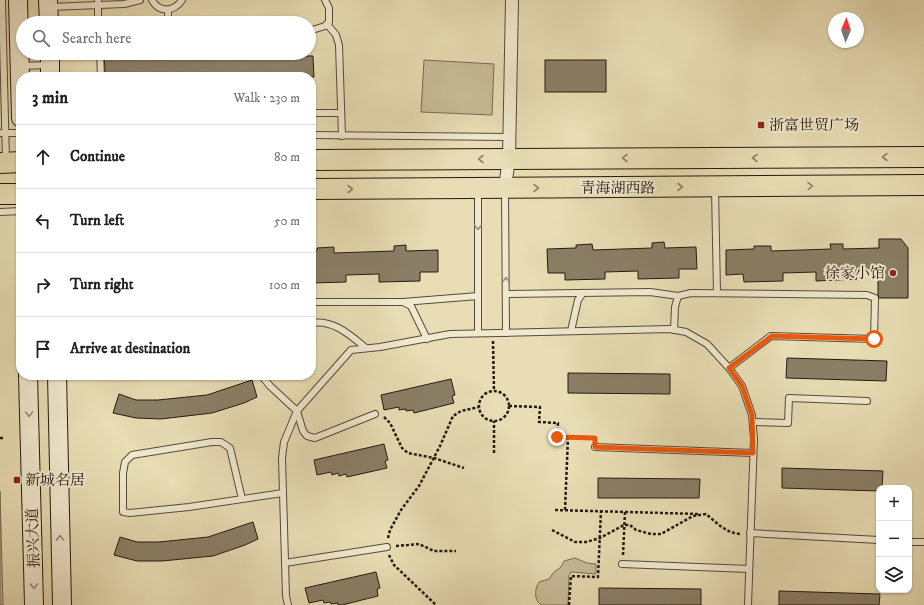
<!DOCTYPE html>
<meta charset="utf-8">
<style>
:root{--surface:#fff;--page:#f6f6f6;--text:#202124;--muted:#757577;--line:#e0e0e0}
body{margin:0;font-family:"IM FELL DW Pica","Noto Serif SC",serif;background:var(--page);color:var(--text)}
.controls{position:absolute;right:12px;bottom:12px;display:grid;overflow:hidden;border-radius:8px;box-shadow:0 1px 3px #0004}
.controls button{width:36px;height:36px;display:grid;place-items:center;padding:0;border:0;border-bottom:1px solid var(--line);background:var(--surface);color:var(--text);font:20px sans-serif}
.compass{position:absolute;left:828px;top:12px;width:36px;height:36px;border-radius:50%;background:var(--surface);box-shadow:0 1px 3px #0004;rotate:2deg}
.stop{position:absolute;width:12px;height:12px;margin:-9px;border:3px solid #ea580c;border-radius:50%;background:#fff}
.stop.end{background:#ea580c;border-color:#fff;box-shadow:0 1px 4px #0008}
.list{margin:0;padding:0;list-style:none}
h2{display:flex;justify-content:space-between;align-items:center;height:52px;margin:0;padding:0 16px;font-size:17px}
h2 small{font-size:13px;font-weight:400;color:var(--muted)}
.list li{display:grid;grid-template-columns:26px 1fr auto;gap:12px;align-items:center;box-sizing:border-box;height:64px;padding:0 16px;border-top:1px solid var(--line)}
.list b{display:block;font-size:15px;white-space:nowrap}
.list em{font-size:13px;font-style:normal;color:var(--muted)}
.icon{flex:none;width:22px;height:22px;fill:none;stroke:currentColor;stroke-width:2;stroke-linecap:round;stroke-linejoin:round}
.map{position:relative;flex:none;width:924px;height:605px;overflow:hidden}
.search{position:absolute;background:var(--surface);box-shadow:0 1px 3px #0004;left:16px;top:16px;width:300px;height:44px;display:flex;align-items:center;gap:10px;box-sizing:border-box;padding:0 14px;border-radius:22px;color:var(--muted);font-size:15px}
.panel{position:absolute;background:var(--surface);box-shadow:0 1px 3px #0004;left:16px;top:72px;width:300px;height:308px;border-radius:16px}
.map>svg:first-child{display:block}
.green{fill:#c7bc98;stroke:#766a54}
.building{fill:#8a7f66;stroke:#241911}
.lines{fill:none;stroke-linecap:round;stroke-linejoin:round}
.lane-casing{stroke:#554a3a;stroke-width:8}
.street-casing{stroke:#554a3a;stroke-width:14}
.secondary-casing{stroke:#241911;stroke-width:20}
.primary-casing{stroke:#241911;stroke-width:22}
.path{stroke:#241911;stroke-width:2.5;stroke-dasharray:3 2;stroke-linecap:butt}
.lane{stroke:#f0e9ce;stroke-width:6}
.street{stroke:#f0e9ce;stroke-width:12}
.secondary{stroke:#f0e9ce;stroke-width:18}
.primary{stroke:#e8ddb4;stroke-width:20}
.oneway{stroke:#90856b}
.oneway2{stroke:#948b79}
.route{stroke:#ea580c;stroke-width:5}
.poi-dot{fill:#8f2418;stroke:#f0e9ce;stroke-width:1.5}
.labels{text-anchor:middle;stroke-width:4;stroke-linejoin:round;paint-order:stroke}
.poi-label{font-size:15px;fill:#241911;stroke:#f0e9ce;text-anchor:start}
.street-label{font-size:15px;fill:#241911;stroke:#f0e9ce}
</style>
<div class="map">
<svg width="924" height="605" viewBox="0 0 924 605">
<rect width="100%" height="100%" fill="#e8ddb4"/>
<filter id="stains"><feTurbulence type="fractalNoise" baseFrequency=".005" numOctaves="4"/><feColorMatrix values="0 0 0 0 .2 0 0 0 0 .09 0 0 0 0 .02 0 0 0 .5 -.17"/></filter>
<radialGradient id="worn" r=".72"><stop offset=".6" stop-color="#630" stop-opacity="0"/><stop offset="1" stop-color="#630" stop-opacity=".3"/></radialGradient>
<!-- green -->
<g class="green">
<polygon points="424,60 494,64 492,115 421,112"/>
<polygon points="0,491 3,605 0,605"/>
<path d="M575,558L587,563L596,564V574L571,572L569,576L568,605C561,605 547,605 542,605C533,601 535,588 539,582L549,579L554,572L561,567L564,561Z"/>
</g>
<!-- building -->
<g class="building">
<polygon points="104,53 305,53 305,56 313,56 314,77 110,77 105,72"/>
<rect x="545" y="60" width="61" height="32"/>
<polygon points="879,239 901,239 908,248 908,298 879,298 878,295 878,270 857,271 857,279 816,281 816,272 783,273 783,281 744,282 743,274 726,275 726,250 754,249 754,246 771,246 771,251 831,249 830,244 843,244 843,249 879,248"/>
<polygon points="664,242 665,248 696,247 697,269 679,269 679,278 638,279 638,271 605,272 605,279 565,280 565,273 548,273 547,249 576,248 576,245 592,244 593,250 652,248 652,243"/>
<polygon points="406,245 406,251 438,250 438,272 420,272 420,281 379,282 379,274 346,275 346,282 311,283 311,251 317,251 317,248 334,247 334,253 394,251 394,246"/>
<polygon points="787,358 887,361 886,381 786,378"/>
<polygon points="568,373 670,374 670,394 568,393"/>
<polygon points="451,379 455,395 452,396 454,403 414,413 413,410 406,411 406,409 399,410 399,407 384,410 381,395"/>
<polygon points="252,380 257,397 244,403 212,413 161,419 136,418 113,413 119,394 136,400 158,400 207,395"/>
<polygon points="384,444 388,460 385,461 387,468 347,477 346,474 339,476 338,473 332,475 331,472 317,475 314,460"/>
<polygon points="782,468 883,471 882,488 879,488 879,491 782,488"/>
<polygon points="598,478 700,479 699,498 598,498"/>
<polygon points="253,522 258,539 245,545 213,556 162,561 137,561 114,555 120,537 137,542 159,542 208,537"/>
<polygon points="376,572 380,588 377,589 378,596 342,605 338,605 338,603 331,604 330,602 324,603 323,600 309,603 305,588"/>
<polygon points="599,588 701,589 701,605 599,605"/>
<polygon points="779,591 880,594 879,605 779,605"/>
</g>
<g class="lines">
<!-- lane casing -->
<g class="lane-casing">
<g id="lane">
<polyline points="2,0 6,160"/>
<polyline points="98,0 98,23"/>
<path d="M152,0C159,13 174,12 182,0"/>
<polyline points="50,7 124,4 140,0"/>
<polyline points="168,10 168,23"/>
<polyline points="226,23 232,22 240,23"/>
<polyline points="327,24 336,35 339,45 342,136"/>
<polyline points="309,31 325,26 329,22 329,8 325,0"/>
<polyline points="100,53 101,77"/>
<polyline points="21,66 48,65"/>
<polyline points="311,113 341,113"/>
<polyline points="0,133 21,133"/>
<polyline points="311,135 509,137"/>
<polyline points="715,188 717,293"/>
<polyline points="505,190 506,333"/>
<polyline points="0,212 21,211"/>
<polyline points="506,294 650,292 678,296"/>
<polyline points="311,302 403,302 411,306 427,339"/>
<polyline points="403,302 478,296"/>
<path d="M311,323C333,319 350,335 366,348"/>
<polyline points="674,330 675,307 678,296 691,293 867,295 875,298 874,339 771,336 729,368"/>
<polyline points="571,331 578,300 583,293"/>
<polyline points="478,333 478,190"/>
<polyline points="261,375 270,386 297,411 303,431 307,436 315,438 375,414"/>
<polyline points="753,422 788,423 789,398 867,401"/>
<polyline points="595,447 753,453"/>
<polyline points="33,481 57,481"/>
<polyline points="242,499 230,448 221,442 212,442 132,455 125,462 123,473 123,512 130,513 189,507 283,493"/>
<polyline points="750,533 879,540"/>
<polyline points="909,542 924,542"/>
<polyline points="285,563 387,547"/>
<polyline points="622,564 749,569"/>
<polyline points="288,605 286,596 282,458 284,442 297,411 351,350 380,347 450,334 670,329 686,332 707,344 729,368 742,386 752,415 754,439 748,605"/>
</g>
</g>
<!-- street casing -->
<g class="street-casing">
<polyline id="street" points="505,188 509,158 512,0"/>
</g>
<!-- secondary casing -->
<g class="secondary-casing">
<g id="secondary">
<polyline points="18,0 21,118"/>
<polyline points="48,0 49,23"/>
<polyline points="50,53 50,77"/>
<polyline points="28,375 34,605"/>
<polyline points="57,375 62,605"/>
</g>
</g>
<!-- primary casing -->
<g class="primary-casing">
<g id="primary">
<polyline points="311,160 924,157"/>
<polyline points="0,163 21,162"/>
<polyline points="311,189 924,185"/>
<polyline points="0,194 21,194"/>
</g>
</g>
<!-- path -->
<g class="path">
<polyline points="493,341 494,391"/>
<circle cx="494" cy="406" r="15"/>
<polyline points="509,406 540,407 539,422 558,423 557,437 568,437 565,510"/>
<polyline points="384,417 390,423 402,448 408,453 434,458 464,468"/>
<polyline points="568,437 592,438"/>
<polyline points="0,438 5,438"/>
<polyline points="494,453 494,421"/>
<polyline points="555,510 699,514"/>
<path d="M552,530L575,542H586L600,538L624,525H630L636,530L651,534H661L693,516L706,514C717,523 727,534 742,534"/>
<polyline points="388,538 390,530 401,510 419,486 440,446 453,416 461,411 479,407"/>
<polyline points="396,546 419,544 434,551 456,551"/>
<polyline points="389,555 394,565 436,605"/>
<polyline points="623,555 625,512"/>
<polyline points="569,605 571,576 598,577 601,511"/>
</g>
<!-- lane -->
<use href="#lane" class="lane"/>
<!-- street -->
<use href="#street" class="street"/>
<!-- secondary -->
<use href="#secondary" class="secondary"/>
<!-- primary -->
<use href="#primary" class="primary"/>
</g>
<!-- one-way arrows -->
<defs><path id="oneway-chevron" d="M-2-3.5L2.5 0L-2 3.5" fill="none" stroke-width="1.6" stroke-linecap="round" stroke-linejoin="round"/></defs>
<g class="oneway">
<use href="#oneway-chevron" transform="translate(885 157) rotate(180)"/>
<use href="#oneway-chevron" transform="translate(625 158) rotate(180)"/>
<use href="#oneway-chevron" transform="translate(755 158) rotate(180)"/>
<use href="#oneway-chevron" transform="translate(481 159) rotate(180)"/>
<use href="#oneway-chevron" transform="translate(810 186) rotate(-1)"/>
<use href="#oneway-chevron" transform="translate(680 187)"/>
<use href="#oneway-chevron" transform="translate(536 188)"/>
<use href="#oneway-chevron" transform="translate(350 189)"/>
</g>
<g class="oneway2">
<use href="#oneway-chevron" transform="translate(478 227) rotate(90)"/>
<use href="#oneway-chevron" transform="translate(506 280) rotate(-90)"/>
<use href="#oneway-chevron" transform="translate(29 414) rotate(89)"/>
<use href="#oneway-chevron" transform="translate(60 538) rotate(-91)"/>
<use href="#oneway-chevron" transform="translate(34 586) rotate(88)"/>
</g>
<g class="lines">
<!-- route -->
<polyline class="route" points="557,437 595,438 595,447 753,453 752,415 742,386 729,368 772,336 874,339"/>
</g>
<!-- markers -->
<g class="poi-dot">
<rect x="757" y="121" width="8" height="8" rx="2"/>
<circle cx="893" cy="273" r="4"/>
<rect x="13" y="476" width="8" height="8" rx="2"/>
</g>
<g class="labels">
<!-- poi labels -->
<g class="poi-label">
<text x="769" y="130">浙富世贸广场</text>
<text x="885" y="278" text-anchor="end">徐家小馆</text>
<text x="25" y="485">新城名居</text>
</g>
<!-- street labels -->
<g class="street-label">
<text x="618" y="193">青海湖西路</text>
<text transform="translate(33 538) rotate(-92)" y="5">振兴大道</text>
</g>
</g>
<rect width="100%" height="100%" filter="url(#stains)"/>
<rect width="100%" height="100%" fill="url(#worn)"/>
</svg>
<div class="controls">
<button>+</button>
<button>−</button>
<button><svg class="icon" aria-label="layers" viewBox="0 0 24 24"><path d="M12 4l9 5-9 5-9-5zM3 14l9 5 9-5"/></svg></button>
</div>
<svg class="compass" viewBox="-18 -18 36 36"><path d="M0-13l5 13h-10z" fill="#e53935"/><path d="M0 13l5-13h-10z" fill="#757577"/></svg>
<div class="stop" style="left:874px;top:339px"></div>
<div class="stop end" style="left:557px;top:437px"></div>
<div class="search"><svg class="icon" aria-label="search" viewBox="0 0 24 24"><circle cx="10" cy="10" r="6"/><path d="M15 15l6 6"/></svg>Search here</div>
<section class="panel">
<h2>3 min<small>Walk · 230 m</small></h2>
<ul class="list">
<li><svg class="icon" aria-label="ahead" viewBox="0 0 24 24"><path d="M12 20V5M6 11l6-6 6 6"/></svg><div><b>Continue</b></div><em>80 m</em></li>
<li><svg class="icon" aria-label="left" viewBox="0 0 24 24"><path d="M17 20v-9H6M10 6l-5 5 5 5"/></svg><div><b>Turn left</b></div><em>50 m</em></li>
<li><svg class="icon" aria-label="right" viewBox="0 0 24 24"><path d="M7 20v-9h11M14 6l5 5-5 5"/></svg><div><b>Turn right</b></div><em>100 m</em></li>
<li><svg class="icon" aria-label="arrive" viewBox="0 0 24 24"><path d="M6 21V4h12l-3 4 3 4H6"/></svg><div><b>Arrive at destination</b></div></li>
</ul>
</section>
</div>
